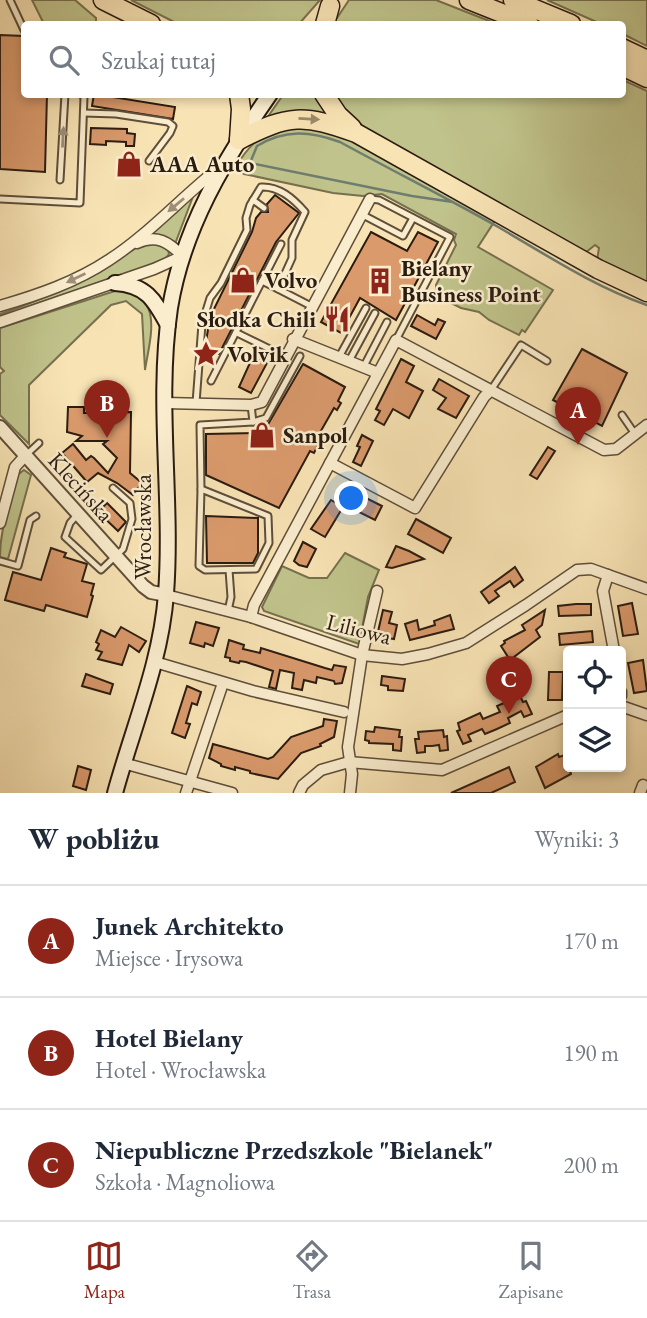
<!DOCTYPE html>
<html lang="pl">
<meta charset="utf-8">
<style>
:root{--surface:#fff;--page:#f6f6f7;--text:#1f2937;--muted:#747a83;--line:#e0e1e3;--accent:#8f2418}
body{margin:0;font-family:"EB Garamond",serif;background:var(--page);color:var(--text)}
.controls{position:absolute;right:21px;bottom:21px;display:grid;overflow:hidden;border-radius:7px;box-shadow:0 4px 10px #0003}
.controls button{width:63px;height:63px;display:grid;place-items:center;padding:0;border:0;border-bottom:2px solid var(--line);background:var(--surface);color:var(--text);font:35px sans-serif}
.you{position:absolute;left:352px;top:499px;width:24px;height:24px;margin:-18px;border:5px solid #fff;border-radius:50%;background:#1a73e8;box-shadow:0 0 0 10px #1a73e833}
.badge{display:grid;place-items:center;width:46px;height:46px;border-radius:50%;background:var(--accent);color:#fff;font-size:23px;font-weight:700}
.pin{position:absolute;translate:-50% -58px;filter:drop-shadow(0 2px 4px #0008)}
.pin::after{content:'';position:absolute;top:37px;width:24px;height:21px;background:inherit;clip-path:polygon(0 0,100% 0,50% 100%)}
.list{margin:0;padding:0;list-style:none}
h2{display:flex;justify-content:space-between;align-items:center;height:91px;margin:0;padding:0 28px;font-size:30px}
h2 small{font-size:23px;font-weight:400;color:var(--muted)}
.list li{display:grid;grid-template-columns:46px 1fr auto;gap:21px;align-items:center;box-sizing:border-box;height:112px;padding:0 28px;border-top:2px solid var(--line)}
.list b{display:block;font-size:26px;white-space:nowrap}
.list p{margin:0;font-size:23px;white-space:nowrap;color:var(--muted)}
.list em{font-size:23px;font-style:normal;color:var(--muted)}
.icon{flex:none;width:38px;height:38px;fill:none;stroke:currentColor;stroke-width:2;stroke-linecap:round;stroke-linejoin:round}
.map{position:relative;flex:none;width:647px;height:793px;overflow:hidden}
.search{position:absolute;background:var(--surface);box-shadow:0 4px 10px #0003;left:21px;right:21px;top:21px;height:77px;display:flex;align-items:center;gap:18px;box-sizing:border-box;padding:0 24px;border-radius:7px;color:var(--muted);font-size:26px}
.sheet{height:427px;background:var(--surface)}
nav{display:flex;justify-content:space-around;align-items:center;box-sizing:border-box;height:98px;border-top:2px solid var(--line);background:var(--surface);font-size:19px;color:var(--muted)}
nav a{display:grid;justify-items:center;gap:4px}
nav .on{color:var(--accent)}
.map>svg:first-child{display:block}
.green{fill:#c0c38b;stroke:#76704e;stroke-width:2}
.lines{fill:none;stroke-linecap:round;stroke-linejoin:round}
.stream{stroke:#6f7d6f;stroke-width:2.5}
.building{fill:#da9a6c;stroke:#2b1c11;stroke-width:2}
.service-casing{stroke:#5e4e3a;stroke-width:9}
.minor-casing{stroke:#5e4e3a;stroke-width:13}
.tertiary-casing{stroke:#5e4e3a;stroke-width:16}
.secondary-casing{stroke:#2b1c11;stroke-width:18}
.motorway-casing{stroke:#2b1c11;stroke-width:21}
.service{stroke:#faedce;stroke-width:5}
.minor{stroke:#faedce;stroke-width:10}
.tertiary{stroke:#faedce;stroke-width:12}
.secondary{stroke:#faedce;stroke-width:14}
.motorway{stroke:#f8e3b4;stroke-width:18}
.oneway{fill:#9c896b}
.oneway2{fill:#9d8f79}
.labels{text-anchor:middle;stroke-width:5;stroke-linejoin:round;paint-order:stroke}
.poi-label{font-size:23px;font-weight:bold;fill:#2b1c11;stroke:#faedce;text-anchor:start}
.street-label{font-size:23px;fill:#2b1c11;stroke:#faedce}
</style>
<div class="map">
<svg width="647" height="793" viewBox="0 0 647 793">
<rect width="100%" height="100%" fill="#f8e3b4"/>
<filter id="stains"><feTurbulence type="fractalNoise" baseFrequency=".00286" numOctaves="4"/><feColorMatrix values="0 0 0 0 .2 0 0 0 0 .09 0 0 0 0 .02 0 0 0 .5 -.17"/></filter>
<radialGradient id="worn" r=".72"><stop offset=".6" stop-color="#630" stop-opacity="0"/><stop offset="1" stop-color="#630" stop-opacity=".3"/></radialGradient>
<!-- green -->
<g class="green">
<polygon points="32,0 75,0 96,18 96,24 44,24"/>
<polygon points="131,0 320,0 299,24 178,24"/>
<polygon points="349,0 436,0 497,24 333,24"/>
<polygon points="547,0 647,0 647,46 623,34 622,24 601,24"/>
<polygon points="623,80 647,91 647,285 597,260 599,248 595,245 585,253 368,132 347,118 330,95 622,94"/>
<polygon points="320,94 336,119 267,118 283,95"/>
<path d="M282,126L335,130L496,219L478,247L553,290L525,332L522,330L519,335L489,320L479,312L461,308L437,296L436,285L456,245L454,240L456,234L382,194L363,196L333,193L244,174L235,168C249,145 257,138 282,126Z"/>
<polygon points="194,194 175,244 154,234 154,232"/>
<path d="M143,244H158L168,249L169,254L165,259L141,268L0,316V314C55,296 94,273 143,244Z"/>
<path d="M118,290C165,294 150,338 145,370L142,314L126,301L111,305L29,385V444L0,415V374L4,371L0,367V328Z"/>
<path d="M24,470L31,475L8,559L0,557C0,526 11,505 16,476Z"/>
<polygon points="345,553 379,570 368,597 359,644 264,611 262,607 282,566 309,578 327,578"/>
</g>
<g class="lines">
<!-- stream -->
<path class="stream" d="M453,202L412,196L250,163L257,146C285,129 310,131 340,142C393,171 447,198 500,228C548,256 595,287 647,305"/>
</g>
<!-- building -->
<g class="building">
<polygon points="0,35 24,36 22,81 24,82 24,94 47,94 45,172 0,169"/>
<polygon points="94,94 175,107 173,119 92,106"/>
<polygon points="91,128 127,129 127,133 135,134 134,146 126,146 126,142 106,141 106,145 90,144"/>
<polygon points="275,195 299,213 276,242 219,354 205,348 210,317 252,232 256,218 261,212 268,212 267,204"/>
<polygon points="371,232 407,251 418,232 438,242 396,320 360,298 341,333 321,322"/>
<polygon points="417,315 435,325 438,319 445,322 436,339 411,326"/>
<polygon points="582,349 627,373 602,426 553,400"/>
<polygon points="253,356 267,363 251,393 239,387"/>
<polygon points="401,359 414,366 406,382 423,391 409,418 393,409 384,425 375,420 380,411 376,409"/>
<polygon points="303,364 345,387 338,401 341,403 337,410 334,408 314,443 318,445 314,453 310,451 279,508 206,475 206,434 263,433"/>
<polygon points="439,379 469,396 456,418 438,409 446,398 433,390"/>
<polygon points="68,407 84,407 84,413 131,412 130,473 142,483 133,495 117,483 98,473 87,482 62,453 73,444 86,460 91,456 94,458 108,473 117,458 103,444 107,441 76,441 82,436 67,432"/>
<polygon points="362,435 373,441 361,466 353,462 360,447 357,446"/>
<polygon points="548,447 555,451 537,479 530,475"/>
<polygon points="364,497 382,506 375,520 357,511"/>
<polygon points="331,500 343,507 325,537 311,529"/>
<polygon points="107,503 126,522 118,531 98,512"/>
<polygon points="206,516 258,518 258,553 253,563 207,563"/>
<polygon points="416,519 451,538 443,553 408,534"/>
<polygon points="303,542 316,549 307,567 299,565 294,561"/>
<polygon points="396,546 409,551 424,559 392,568 386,567"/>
<polygon points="51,548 66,553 64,557 87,564 82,581 94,584 91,595 93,596 87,617 46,605 44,611 5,600 13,572 41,580"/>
<polygon points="515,567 523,580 514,587 510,581 495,591 499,596 489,603 481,592"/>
<polygon points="632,603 638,634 623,636 618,606"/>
<polygon points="576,604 591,604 591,615 559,616 558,606"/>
<polygon points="383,610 392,612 389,623 397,625 394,639 377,636"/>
<polygon points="545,610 542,625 536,630 540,637 510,660 501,646 505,643 504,641 525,630 522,625"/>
<polygon points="450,615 454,629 410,640 405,624 417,620 419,630 435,625 434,621"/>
<polygon points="196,622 219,628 213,646 205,643 204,647 190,643"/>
<polygon points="121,627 146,641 139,652 129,645 122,665 98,659 102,652 96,650 99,644 96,642 101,630 115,637"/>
<polygon points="592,631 593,642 560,645 559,634"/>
<polygon points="229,640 244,645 243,649 260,653 261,648 325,668 332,670 334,665 346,667 342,683 335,684 334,681 317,677 316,683 304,680 302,690 292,688 294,673 280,670 276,689 269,687 273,671 246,662 240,661 239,663 230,661 230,658 225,657"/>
<polygon points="643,660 647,691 634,693 628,663"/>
<polygon points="549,672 563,672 562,700 548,700"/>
<polygon points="86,674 113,684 110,694 82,686"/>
<polygon points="382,676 405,679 403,691 388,690 388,686 381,685"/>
<polygon points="187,686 201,692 197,705 192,703 186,723 190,724 185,738 172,733"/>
<polygon points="520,696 523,702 526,701 532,714 524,717 521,711 508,718 510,723 497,729 485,734 482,729 468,735 471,741 463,744 457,731 460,730 458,723 480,713 483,719 500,712 497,706"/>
<polygon points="324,719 337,721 334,737 320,744 321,746 301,753 278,779 250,773 250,771 235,767 235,770 221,766 221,764 209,758 213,744 268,759 273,757 291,737 323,726"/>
<polygon points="375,727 400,730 399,737 402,737 401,751 393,750 393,744 369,743 369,741 365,740 366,731 374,732"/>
<polygon points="443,730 444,737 447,736 448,750 440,751 439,745 432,746 425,746 425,752 417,753 415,739 419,739 418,732"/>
<polygon points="558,754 559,757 565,755 571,774 545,788 536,767"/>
<polygon points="78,766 91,770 86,790 73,786"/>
<polygon points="509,767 515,782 491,793 451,793"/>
</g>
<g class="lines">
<!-- service casing -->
<g class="service-casing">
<g id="service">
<polyline points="10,0 24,30"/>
<polyline points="84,113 116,114 168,122 173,126 170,133 149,161"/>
<polyline points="60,180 65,94"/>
<polyline points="0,199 80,203 84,97 81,94"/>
<polyline points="370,199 379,200 450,237 396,340"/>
<polyline points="253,200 264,208"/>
<polyline points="363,215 403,236 413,218"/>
<polyline points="262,281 281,244"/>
<polyline points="278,289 311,306"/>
<polyline points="237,333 278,353"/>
<polyline points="339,357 366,308"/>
<polyline points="349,361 375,313"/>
<polyline points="364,366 387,322"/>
<polyline points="491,390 521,345 547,361"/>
<path d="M196,403L202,324L210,298L221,283L247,230L246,218L250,205L261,187C279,186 293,198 305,212L292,240V258L278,289L262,281L211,381"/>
<polyline points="622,415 635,434"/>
<polyline points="253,422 266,418 300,356"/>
<polyline points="25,456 39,443"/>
<polygon points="201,489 268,516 269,543 256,569 205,570 199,566"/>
<polyline points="201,489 200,425 253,422 251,405"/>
<polyline points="77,515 70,523 65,537 101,570 123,549 132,519 130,503 113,488"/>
<polyline points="0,561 18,566 30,520 36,516"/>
<polyline points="228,611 231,597 229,570"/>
</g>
</g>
<!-- minor casing -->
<g class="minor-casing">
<g id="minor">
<path d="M0,306C38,295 76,282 109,260C148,235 183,196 220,167"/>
<path d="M0,322L154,269L183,256C168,242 157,234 137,243"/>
<polyline points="293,339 378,373"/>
<polyline points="165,403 251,405 262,402 370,199"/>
<polyline points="330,463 415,508 484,397 491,390"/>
<polyline points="0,523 15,467 25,456"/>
<polyline points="608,575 603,591 614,651"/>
<polyline points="166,595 251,617 362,655 402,659 428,654 466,643 526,605 577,570 591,569 647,589"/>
<polyline points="251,617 254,605 396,340 604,450 616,449 647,425"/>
<polyline points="155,662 253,691 344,712"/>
<polyline points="621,692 621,696"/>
<polyline points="621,706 647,715"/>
<polyline points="123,763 232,793"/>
<polyline points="186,793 223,683"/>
<polyline points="299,793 303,785 321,770 349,762 442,770 568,715"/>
<polyline points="350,793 352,774 348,747 362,655 377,591"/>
<polyline points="640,793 643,785"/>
</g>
</g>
<!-- tertiary casing -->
<g class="tertiary-casing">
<polyline id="tertiary" points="0,427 143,586 151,592 166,595"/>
</g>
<!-- secondary casing -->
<g class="secondary-casing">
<g id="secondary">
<path d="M115,283C146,285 154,299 168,325"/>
<path d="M115,793C133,727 161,662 166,594C173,499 156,403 170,308C183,228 224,160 270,94"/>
</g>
</g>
<!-- motorway casing -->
<g class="motorway-casing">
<g id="motorway">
<polyline points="103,0 151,24"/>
<polyline points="469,0 529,24"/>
<polyline points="513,0 571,24"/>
<polyline points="325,24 330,6"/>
<polyline points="622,48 647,60"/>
<polyline points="622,66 647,78"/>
<polyline points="239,94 241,109 239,140"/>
<polyline points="324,94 338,115 352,128"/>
<path d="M239,140C289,114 304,114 356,133L598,269L647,292"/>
</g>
</g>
<!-- service -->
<use href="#service" class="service"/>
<!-- minor -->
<use href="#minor" class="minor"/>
<!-- tertiary -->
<use href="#tertiary" class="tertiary"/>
<!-- secondary -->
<use href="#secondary" class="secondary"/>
<!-- motorway -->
<use href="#motorway" class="motorway"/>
</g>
<!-- one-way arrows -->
<defs><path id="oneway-solid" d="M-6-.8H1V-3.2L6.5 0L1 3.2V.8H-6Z" transform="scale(1.75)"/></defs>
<use class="oneway" href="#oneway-solid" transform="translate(309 119) rotate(3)"/>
<g class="oneway2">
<use href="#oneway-solid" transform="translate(63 137) rotate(-87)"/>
<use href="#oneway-solid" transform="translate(176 205) rotate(140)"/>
<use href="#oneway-solid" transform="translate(76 278) rotate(154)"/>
</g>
<!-- icons -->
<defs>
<g id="shop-bare" transform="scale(2.1)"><path d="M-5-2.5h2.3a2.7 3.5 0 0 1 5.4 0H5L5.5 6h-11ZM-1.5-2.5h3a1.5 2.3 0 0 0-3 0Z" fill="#8f2418" stroke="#faedce" stroke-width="2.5" paint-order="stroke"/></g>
<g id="building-bare" transform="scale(2.1)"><path d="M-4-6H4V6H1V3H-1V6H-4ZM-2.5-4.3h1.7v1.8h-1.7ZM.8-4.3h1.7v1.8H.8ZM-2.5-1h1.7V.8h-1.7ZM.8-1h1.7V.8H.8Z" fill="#8f2418" stroke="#faedce" stroke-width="2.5" paint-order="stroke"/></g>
<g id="restaurant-bare" transform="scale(2.1)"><path d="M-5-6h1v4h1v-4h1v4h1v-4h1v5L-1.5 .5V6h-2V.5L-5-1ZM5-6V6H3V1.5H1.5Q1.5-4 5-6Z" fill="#8f2418" stroke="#faedce" stroke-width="2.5" paint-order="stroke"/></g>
<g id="sight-bare" transform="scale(2.1)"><path d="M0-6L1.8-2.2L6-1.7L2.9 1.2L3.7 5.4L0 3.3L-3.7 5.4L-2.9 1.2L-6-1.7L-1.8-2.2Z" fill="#8f2418" stroke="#faedce" stroke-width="2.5" paint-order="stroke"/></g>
</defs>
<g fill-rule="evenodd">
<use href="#shop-bare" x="129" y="164"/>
<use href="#shop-bare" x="243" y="280"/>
<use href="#building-bare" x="380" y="281"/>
<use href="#restaurant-bare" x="337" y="319"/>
<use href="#sight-bare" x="206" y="354"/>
<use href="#shop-bare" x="262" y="435"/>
</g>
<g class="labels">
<!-- poi labels -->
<g class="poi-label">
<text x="150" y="172">AAA Auto</text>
<text x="401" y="276">Bielany<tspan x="401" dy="26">Business Point</tspan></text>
<text x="264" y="288">Volvo</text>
<text x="316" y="327" text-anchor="end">Słodka Chili</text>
<text x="227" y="362">Volvik</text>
<text x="283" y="443">Sanpol</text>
</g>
<!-- street labels -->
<g class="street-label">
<text transform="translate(81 487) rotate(48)" y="8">Klecińska</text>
<text transform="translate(143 527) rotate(-90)" y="8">Wrocławska</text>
<text transform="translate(359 629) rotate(14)" y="8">Liliowa</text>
</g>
</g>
<rect width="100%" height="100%" filter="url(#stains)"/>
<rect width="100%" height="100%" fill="url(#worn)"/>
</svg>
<div class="controls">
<button><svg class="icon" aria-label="locate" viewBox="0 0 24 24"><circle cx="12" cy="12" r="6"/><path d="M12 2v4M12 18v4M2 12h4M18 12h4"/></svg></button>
<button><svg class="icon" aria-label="layers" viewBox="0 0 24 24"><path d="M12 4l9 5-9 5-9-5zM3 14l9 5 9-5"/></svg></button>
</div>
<div class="you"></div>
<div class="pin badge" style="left:578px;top:445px">A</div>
<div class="pin badge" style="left:107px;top:438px">B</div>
<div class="pin badge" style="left:509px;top:714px">C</div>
<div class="search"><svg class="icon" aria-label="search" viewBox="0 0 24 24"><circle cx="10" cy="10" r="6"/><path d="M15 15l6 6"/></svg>Szukaj tutaj</div>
</div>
<section class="sheet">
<h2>W pobliżu<small>Wyniki: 3</small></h2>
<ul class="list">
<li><span class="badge">A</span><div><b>Junek Architekto</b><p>Miejsce · Irysowa</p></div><em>170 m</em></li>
<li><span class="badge">B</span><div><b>Hotel Bielany</b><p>Hotel · Wrocławska</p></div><em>190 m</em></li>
<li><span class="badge">C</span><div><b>Niepubliczne Przedszkole &quot;Bielanek&quot;</b><p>Szkoła · Magnoliowa</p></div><em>200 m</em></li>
</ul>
</section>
<nav>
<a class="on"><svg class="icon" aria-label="map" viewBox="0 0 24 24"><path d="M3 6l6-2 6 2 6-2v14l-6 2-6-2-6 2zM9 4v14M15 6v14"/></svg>Mapa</a>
<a><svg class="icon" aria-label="directions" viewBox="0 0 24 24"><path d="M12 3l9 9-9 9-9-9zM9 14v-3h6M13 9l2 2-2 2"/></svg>Trasa</a>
<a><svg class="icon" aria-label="saved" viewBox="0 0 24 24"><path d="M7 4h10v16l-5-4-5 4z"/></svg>Zapisane</a>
</nav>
